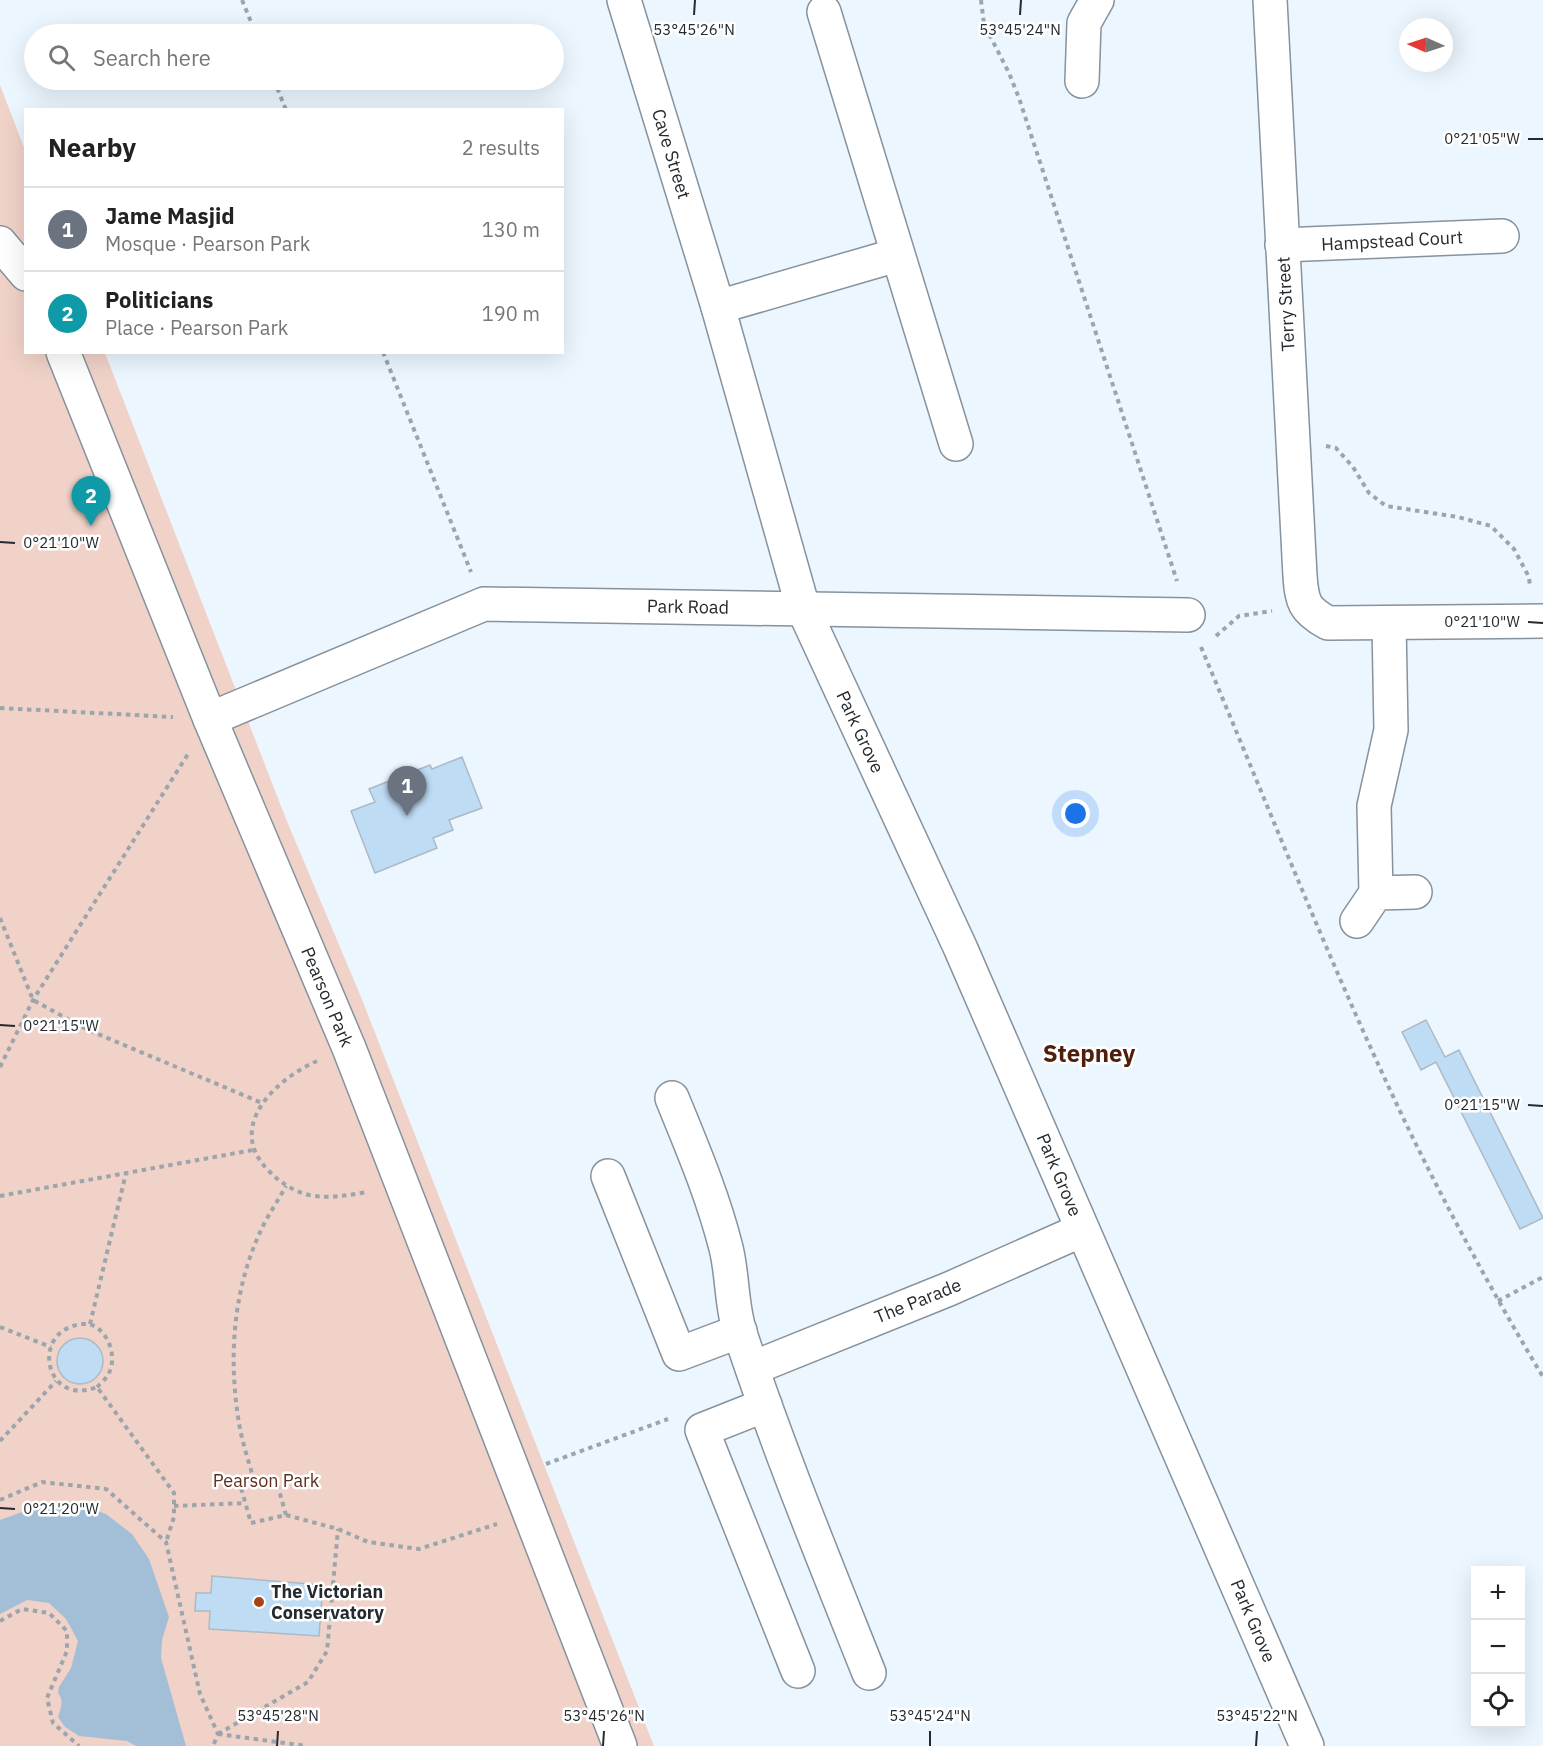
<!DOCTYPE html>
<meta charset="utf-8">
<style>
:root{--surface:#fff;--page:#f6f6f6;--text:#222;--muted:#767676;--line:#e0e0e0;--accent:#a84317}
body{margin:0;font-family:"IBM Plex Sans",sans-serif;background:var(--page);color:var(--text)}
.controls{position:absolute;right:18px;bottom:18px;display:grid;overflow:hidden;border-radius:0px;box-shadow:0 6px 24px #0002}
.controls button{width:54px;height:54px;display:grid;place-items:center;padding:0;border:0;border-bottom:2px solid var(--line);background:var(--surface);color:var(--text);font:30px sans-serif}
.compass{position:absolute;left:1399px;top:18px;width:54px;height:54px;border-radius:50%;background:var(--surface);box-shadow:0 6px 24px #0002;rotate:273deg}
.you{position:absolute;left:1076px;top:814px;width:21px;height:21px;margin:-15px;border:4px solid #fff;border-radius:50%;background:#1a73e8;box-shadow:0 0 0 9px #1a73e833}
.badge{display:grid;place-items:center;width:39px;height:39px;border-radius:50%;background:var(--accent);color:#fff;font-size:20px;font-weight:700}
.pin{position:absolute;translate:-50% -50px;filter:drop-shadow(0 2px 3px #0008)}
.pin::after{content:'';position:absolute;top:32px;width:21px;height:18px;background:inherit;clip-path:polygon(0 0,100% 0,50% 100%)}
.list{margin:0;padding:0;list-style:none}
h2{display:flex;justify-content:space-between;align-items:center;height:78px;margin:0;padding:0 24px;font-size:26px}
h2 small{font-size:20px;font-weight:400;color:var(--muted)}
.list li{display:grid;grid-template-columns:39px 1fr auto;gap:18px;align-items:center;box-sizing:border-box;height:84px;padding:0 24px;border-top:2px solid var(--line)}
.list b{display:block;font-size:22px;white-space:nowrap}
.list p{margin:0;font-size:20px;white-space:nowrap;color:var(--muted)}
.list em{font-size:20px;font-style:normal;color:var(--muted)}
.icon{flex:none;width:33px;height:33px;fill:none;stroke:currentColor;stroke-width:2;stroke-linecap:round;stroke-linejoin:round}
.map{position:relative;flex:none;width:1543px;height:1746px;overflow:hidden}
.search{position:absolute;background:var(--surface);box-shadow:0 6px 24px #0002;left:24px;top:24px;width:540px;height:66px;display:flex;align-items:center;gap:15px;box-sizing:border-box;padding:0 21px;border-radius:33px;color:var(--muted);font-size:22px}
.panel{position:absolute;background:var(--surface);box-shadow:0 6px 24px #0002;left:24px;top:108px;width:540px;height:246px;border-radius:0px}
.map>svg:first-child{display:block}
.green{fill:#f0d2c8}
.water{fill:#a3bfd8}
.building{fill:#bfdcf5;stroke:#adb9c4;stroke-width:1.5}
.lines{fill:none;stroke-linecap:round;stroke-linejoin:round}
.minor-casing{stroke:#86929c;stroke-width:36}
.path{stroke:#9ca5ac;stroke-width:4;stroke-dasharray:4.5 4.5;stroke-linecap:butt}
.minor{stroke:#fff;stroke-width:33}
.ticks{fill:none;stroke:#252a2e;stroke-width:2}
.poi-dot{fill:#a84317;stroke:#fff;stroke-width:2}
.labels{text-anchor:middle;stroke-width:5;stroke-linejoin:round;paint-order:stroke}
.street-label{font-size:18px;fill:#252a2e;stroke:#fff}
.park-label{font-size:18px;fill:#5f2e1c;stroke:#fff}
.poi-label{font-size:18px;font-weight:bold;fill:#252a2e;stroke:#fff;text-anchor:start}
.district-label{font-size:24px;font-weight:bold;fill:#501f0b;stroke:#fff}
.ticks-label{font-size:15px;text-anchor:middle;fill:#252a2e;stroke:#fff;stroke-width:5;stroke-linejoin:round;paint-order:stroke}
</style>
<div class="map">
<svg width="1543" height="1746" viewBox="0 0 1543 1746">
<rect width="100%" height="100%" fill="#ebf6ff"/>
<!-- green -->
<polygon class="green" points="0,85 25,150 26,352 105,353 286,819 361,997 654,1746 0,1746"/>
<!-- water -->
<path class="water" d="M57,1505H81L106,1514L132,1534L149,1559L169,1617L162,1640L161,1658L186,1746H136L127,1741L79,1736L65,1727L58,1717C61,1708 64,1700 58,1693L59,1687L71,1668L78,1641L66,1619L49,1603L27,1600L0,1614V1520L33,1508Z"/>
<!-- building -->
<g class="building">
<polygon points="462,757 482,808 449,820 453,830 433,838 437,848 375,873 351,811 375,802 369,789 430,765 432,769"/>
<polygon points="1426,1020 1445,1057 1459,1050 1543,1218 1520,1229 1436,1062 1421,1070 1402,1032"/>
<circle cx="80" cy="1361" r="23"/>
<polygon points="212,1576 323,1585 319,1636 209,1629 210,1611 195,1611 196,1593 211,1593"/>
</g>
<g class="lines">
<!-- minor casing -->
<g class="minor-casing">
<g id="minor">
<polyline points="624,0 718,307 803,608 960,947 1307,1746"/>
<path d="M1270,0L1300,576C1302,602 1304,610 1328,623L1543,621"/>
<polyline points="824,12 956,444"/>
<polyline points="1082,81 1084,23 1097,0"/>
<polyline points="0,243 26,274"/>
<polyline points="1282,245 1502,236"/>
<polyline points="718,307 897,255"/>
<polyline points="63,352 210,719 349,1048 620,1746"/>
<polyline points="210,719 484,604 1188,615"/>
<polyline points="1376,893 1374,806 1391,730 1389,623"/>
<polyline points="1357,921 1376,893 1415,892"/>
<path d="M672,1098C692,1147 713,1196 726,1248C733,1276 731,1305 740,1333C778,1448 824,1560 869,1673"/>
<polyline points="608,1176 679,1354 740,1331"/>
<polyline points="753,1368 949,1289 1082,1230"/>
<polyline points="765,1405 702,1430 798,1671"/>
</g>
</g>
<!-- path -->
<g class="path">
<polyline points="242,0 256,34"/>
<polyline points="981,0 984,24 1009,73 1019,98 1177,581"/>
<polyline points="274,80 286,110"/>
<polyline points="383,352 471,572"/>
<polyline points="1326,446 1336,448 1353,467 1369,493 1386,506 1458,517 1491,526 1514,549 1529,577 1530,587"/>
<polyline points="1216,636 1239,616 1272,611"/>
<path d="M1201,647C1269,808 1333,972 1409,1130C1450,1214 1495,1297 1543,1377"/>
<polyline points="0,708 173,717"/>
<polyline points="0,918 33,1000 86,1029 262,1103"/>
<path d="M317,1061C276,1079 226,1126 267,1169C278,1181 292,1191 309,1195C330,1199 348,1195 368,1192"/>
<polyline points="0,1067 33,1000 188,754"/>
<polyline points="0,1196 253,1150"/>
<polyline points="1498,1301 1543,1277"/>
<polyline points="90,1324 126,1173"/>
<polyline points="0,1327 51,1347"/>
<path d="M97,1387C101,1383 107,1378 109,1373C117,1357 109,1332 92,1325C87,1323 78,1324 73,1326C31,1339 48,1407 97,1387L174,1493V1517L166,1542"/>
<polyline points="0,1441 56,1381"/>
<polyline points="546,1464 668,1419"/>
<path d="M254,1481C249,1462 242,1442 239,1423C228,1357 233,1287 263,1226C270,1212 279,1199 286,1186"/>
<polyline points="0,1500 42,1482 106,1489 166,1542 200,1694 218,1734 213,1746"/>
<polyline points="174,1506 246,1503"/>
<polyline points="286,1515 275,1476 240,1484 251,1523 286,1515 338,1529 368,1542 419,1549 497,1524"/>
<polyline points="0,1621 22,1609 49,1613 67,1631 67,1651 47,1698 53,1723 79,1746"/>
<polyline points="218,1734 308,1682 327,1651 338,1529"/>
<polyline points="218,1734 307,1746"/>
</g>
<!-- minor -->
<use href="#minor" class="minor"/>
</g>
<!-- ticks -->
<path class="ticks" d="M694,15L695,0M1020,15L1021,0M1528,139H1543M0,542L15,543M1528,622L1543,623M0,1025L15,1026M1528,1105L1543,1106M0,1508L15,1509M277,1746L278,1731M603,1746L604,1731M930,1746V1731M1256,1746L1257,1731"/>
<!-- markers -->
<circle class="poi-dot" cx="259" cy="1602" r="6"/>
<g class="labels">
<!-- street labels -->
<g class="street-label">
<text transform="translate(671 154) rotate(73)" y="6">Cave Street</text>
<text transform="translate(1392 241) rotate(-3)" y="6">Hampstead Court</text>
<text transform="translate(1286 304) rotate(-93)" y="6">Terry Street</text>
<text transform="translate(688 607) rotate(1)" y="6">Park Road</text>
<text transform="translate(860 732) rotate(65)" y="6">Park Grove</text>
<text transform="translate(327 997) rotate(67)" y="6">Pearson Park</text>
<text transform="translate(1059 1175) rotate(67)" y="6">Park Grove</text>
<text transform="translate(918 1301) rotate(-22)" y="6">The Parade</text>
<text transform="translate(1253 1621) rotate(67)" y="6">Park Grove</text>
</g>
<!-- park labels -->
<g class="park-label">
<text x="266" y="1487">Pearson Park</text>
</g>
<!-- poi labels -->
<g class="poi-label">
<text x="271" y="1598">The Victorian<tspan x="271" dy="21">Conservatory</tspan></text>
</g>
<!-- district labels -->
<g class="district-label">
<text x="1089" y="1062">Stepney</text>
</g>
</g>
<g class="ticks-label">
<text x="694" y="35">53°45'26"N</text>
<text x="1020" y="35">53°45'24"N</text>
<text x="1482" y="144">0°21'05"W</text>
<text x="61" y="548">0°21'10"W</text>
<text x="1482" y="627">0°21'10"W</text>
<text x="61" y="1031">0°21'15"W</text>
<text x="1482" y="1110">0°21'15"W</text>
<text x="61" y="1514">0°21'20"W</text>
<text x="278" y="1721">53°45'28"N</text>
<text x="604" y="1721">53°45'26"N</text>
<text x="930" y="1721">53°45'24"N</text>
<text x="1257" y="1721">53°45'22"N</text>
</g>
</svg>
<div class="controls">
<button>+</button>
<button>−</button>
<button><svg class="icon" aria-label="locate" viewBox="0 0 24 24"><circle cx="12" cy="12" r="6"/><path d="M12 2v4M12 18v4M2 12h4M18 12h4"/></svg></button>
</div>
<svg class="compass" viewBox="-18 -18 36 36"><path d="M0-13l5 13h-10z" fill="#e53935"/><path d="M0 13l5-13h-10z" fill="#767676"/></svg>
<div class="you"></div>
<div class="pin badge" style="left:407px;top:816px;background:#6b7280">1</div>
<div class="pin badge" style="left:91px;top:526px;background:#0f9aa8">2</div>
<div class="search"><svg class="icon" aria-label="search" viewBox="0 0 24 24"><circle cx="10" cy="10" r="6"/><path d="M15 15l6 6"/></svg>Search here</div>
<section class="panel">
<h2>Nearby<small>2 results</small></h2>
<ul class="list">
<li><span class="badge" style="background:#6b7280">1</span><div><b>Jame Masjid</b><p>Mosque · Pearson Park</p></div><em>130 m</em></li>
<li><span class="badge" style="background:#0f9aa8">2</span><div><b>Politicians</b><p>Place · Pearson Park</p></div><em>190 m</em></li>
</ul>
</section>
</div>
